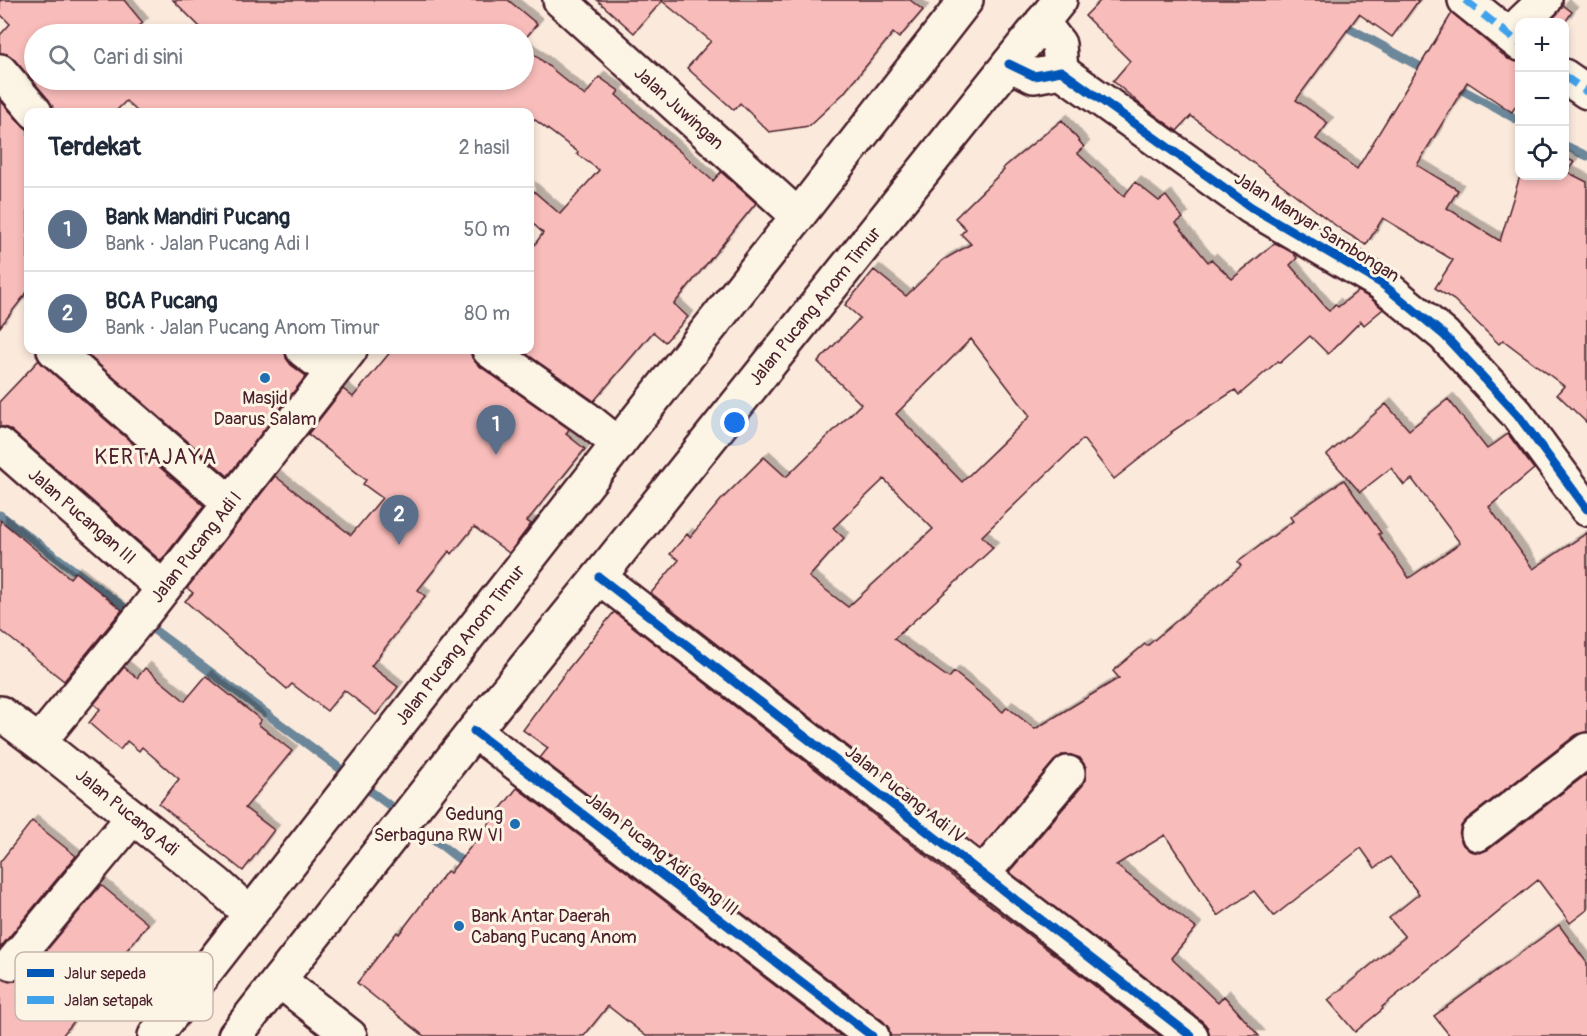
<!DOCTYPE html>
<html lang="id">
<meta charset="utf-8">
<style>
:root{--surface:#fff;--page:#f6f6f7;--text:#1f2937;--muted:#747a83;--line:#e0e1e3;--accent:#0f766e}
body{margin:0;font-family:Pangolin,sans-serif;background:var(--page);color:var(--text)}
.controls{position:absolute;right:18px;top:18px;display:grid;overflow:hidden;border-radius:12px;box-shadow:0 3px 9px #0003}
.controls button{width:54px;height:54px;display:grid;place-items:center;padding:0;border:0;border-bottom:2px solid var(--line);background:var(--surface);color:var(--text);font:30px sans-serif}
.you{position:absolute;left:735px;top:423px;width:21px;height:21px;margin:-15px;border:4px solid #fff;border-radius:50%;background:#1a73e8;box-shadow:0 0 0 9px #1a73e833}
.badge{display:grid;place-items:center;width:39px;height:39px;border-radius:50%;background:var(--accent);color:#fff;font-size:20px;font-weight:700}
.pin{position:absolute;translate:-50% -50px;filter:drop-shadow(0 2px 3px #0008)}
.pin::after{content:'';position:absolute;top:32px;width:21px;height:18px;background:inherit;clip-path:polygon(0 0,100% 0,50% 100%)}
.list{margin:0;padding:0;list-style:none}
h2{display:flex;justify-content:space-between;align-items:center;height:78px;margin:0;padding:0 24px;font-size:26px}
h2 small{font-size:20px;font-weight:400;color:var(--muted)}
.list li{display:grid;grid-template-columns:39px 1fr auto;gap:18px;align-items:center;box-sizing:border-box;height:84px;padding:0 24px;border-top:2px solid var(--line)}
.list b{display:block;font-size:22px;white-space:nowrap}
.list p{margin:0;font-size:20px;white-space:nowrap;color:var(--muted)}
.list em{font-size:20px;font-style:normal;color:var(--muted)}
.icon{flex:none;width:33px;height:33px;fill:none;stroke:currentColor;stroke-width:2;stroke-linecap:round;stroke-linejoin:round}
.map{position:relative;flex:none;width:1587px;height:1036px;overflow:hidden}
.search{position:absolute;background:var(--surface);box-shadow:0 3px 9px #0003;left:24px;top:24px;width:510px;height:66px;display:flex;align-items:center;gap:15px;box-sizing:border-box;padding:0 21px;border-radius:33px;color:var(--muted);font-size:22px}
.panel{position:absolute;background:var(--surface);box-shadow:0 3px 9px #0003;left:24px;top:108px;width:510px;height:246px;border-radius:12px}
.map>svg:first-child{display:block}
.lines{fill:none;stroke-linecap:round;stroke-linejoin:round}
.stream{stroke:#6c879a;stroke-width:9}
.building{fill:#f8bcba;stroke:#4a1f2b;stroke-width:1.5;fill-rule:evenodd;filter:url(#shadow)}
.minor-casing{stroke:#4a1f2b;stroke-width:38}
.tertiary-casing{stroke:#4a1f2b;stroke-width:38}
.primary-casing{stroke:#4a1f2b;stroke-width:38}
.minor{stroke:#fcf5e5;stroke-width:33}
.tertiary{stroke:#fcf5e5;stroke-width:33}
.primary{stroke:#fcf5e5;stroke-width:33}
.quiet{stroke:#40a2eb;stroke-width:8;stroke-dasharray:15 8;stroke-linecap:butt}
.cycleway-casing{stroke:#fcf5e5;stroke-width:13}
.cycleway{stroke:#0057b8;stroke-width:9}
.poi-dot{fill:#1f6fb2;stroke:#fcf5e5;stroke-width:2}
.labels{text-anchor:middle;stroke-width:6;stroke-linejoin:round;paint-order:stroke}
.street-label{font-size:18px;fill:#4a1f2b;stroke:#fcf5e5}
.poi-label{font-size:18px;fill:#4a1f2b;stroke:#fcf5e5}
.quarter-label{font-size:21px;letter-spacing:1.5px;fill:#4a1f2b;stroke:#fcf5e5}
.key{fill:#fcf5e5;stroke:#c7b5ad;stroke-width:1.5}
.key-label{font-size:16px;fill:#4a1f2b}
</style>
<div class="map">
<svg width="1587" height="1036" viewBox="0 0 1587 1036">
<defs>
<filter id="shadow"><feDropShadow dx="5.5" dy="-5.5" stdDeviation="0" flood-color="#0004"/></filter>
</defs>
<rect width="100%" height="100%" fill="#fbeadc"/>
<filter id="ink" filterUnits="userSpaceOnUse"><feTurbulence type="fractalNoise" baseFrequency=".0167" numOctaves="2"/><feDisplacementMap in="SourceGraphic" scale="12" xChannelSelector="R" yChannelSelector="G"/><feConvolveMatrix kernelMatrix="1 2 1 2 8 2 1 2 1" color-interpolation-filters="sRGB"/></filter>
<g filter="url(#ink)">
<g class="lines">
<!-- stream -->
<g class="stream">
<polyline points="1340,23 1428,71"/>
<polyline points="1453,85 1520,121"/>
<polyline points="1564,145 1587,156"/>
<polyline points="0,515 413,823 469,867"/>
</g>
</g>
<!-- building -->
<g class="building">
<polygon points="0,0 124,0 143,23 128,34 34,34 34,80 524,80 524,46 585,96 599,77 619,91 616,95 713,181 721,172 756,203 674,304 688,317 665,342 653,332 594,401 521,350 530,350 530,251 543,233 530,221 530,188 560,214 599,170 577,154 578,152 530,116 530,112 138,112 126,101 115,112 53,112 53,108 49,100 14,59 7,54 0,53 0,35 10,24 0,14"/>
<polygon points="173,0 508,0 537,24 524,40 524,34 203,34 205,32"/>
<polygon points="597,0 910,0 923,10 899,38 893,33 843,94 809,126 769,132 740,103 734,110 687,68 711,41 662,1 634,33"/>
<polygon points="1101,0 1419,0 1392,37 1359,14 1296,100 1328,123 1316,139 1357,169 1452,13 1508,59 1520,62 1520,99 1512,112 1467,82 1417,165 1458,190 1447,208 1500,241 1520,176 1564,176 1564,157 1574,162 1567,172 1587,182 1587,423 1557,394 1564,386 1503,340 1499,344 1454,300 1435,288 1453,260 1383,218 1366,245 1343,231 1191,116 1177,131 1140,104 1113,81 1130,61 1085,16"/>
<polygon points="1563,5 1572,12 1564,24 1549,22 1558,13"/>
<polygon points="0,100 21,124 28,130 28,291 0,327"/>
<path d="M1062,120L1084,147L1077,153L1124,196L1135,182L1159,201L1166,196L1183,218L1176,223L1208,262L1211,259L1232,279L1275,243L1293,253L1297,258L1290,265L1329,311L1335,304L1338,307L1358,291L1370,298L1383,309L1364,325L1361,321L1328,354L1310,336L1280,363L1278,361L1239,395L1235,390L1171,432L1172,433L1114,479L1083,439L982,536L993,548L894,639L949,678L954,672L1003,712L1007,707L1035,729L1119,678L1113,671L1145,644L1147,646L1241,566L1238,562L1293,521L1290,517L1344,480L1381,533L1378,534L1409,578L1460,543L1412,479L1404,485L1391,468L1360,492L1327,455L1386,404L1409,430L1448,399L1487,449L1508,434L1534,469L1489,507L1533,569L1587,533V732L1576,735L1467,819L1461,826L1459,836L1463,845L1470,851L1480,853L1489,849L1587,774V910L1570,923L1538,880L1382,1007L1383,1009L1355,1032L1328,1000L1405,937L1389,918L1419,894L1390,857L1375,868L1361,848L1274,916L1254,891L1218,916L1165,835L1116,865L1196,928L1171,958L1218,1003L1224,996L1259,1036H1209L1208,1028L1202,1021L1009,872L1083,785L1086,777V767L1080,758L1071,755H1062L1054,761L980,849L651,593L679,560L670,554L687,534L690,537L721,500L764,457L786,477L861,404L818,362L860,318L845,305L874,270L906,296L943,260L971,244L961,234L966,229L955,218L1004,170L1003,168ZM971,339L1030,416L962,482L896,414ZM884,479L933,529L848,607L809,577L844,538L833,528Z"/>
<polygon points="82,350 285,350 286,358 291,365 306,376 228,476"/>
<polygon points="392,350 470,350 472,358 478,365 569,429 566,434 585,449 527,521 531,524 509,553 474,527 452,554 449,551 418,590 425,596 371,666 398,687 376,715 344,690 327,711 292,684 287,689 185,601 193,593 187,588 275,476 351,535 382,498 363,484 366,480 308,434 343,389 353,397"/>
<polygon points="39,360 42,364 204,506 161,561 12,431 4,427 0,427 0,401"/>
<polygon points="0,520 70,578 75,572 122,610 64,681 0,630"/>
<polygon points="614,612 970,890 1160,1036 890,1036 889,1028 883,1021 540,758 548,748 523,730 568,669"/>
<polygon points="124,667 137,678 145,668 185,701 206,676 261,720 258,724 292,751 245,808 274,830 243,871 159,804 179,779 142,747 139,751 127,741 120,750 89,723 100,709 94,704"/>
<polygon points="517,788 841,1036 646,1036 608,1006 584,1036 424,1036 357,983 397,932 399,934 447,871 450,873"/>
<polygon points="32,821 76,856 0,948 0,862"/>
<polygon points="101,885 148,924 123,955 133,963 112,988 106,982 62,1036 0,1036 0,977 9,982 19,980 26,975"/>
<polygon points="1559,925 1587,963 1587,1036 1450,1036 1434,1016"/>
</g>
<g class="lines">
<!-- minor casing -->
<g class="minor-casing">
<g id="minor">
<polyline points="1465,0 1520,44"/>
<polyline points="1042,22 1059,44 1061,71"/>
<polyline points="1522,22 1545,0"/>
<polyline points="1009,64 1034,76 1061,71 1251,207 1381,283 1444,335 1517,414 1587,509"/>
<polyline points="0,71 35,112"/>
<polyline points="1564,76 1587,92"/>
<polyline points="54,350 230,503"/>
<polyline points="303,350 332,372"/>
<polyline points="489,350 587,419 618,444"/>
<polyline points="0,445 163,588"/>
<polyline points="599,577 1191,1036"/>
<polyline points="0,713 45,747 217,884 250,914"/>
<polyline points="474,731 872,1036"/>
<polyline points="39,742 145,612 350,350"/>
<polyline points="1478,834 1587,750"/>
<polyline points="982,875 1068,773"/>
<polyline points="12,963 133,817"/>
<polyline points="279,980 350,1036"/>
</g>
</g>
<!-- tertiary casing -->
<g class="tertiary-casing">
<polyline id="tertiary" points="560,0 798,216"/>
</g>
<!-- primary casing -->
<g class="primary-casing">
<g id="primary">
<polyline points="155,1036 618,444 798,216 966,0"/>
<polyline points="235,1036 474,731 599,577 1060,0"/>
</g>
</g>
<!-- minor -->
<use href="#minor" class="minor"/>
<!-- tertiary -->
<use href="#tertiary" class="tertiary"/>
<!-- primary -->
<use href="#primary" class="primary"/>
<!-- quiet -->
<g class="quiet">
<polyline points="1465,0 1520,44"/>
<polyline points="1564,76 1587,92"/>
</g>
<!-- cycleway casing -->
<g class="cycleway-casing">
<g id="cycleway">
<polyline points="1009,64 1034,76 1061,71 1251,207 1381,283 1444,335 1517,414 1587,509"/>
<polyline points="599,577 1191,1036"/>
<polyline points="474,731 872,1036"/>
</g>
</g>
<!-- cycleway -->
<use href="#cycleway" class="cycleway"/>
</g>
</g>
<!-- markers -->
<g class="poi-dot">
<circle cx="265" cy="378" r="6"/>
<circle cx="515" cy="824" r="6"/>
<circle cx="459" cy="926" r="6"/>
</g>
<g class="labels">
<!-- street labels -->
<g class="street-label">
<text transform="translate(679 108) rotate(42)" y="6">Jalan Juwingan</text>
<text transform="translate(1317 227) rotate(32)" y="6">Jalan Manyar Sambongan</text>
<text transform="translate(815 306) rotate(-51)" y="6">Jalan Pucang Anom Timur</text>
<text transform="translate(82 516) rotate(41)" y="6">Jalan Pucangan III</text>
<text transform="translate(196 547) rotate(-52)" y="6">Jalan Pucang Adi I</text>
<text transform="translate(460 645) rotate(-52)" y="6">Jalan Pucang Anom Timur</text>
<text transform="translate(905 794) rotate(38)" y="6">Jalan Pucang Adi IV</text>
<text transform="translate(127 812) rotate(39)" y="6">Jalan Pucang Adi</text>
<text transform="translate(662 854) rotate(38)" y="6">Jalan Pucang Adi Gang III</text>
</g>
<!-- poi labels -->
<g class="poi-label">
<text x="265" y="404">Masjid<tspan x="265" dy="21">Daarus Salam</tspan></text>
<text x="503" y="820" text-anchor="end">Gedung<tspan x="503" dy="21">Serbaguna RW VI</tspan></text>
<text x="471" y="922" text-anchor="start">Bank Antar Daerah<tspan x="471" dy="21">Cabang Pucang Anom</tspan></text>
</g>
<!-- quarter labels -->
<g class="quarter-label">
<text x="156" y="464">KERTAJAYA</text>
</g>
</g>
<!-- legend -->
<rect x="15" y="952" width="198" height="69" rx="9" class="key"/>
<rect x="27" y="969" width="27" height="8" fill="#0057b8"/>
<rect x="27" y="996" width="27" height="8" fill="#40a2eb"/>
<g class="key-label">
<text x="64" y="979">Jalur sepeda</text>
<text x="64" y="1006">Jalan setapak</text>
</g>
</svg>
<div class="controls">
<button>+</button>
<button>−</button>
<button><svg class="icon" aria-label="locate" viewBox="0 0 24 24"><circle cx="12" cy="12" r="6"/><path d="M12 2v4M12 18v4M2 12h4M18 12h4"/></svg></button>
</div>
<div class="you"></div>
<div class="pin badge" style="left:496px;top:455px;background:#5c6f8a">1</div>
<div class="pin badge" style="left:399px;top:545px;background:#5c6f8a">2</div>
<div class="search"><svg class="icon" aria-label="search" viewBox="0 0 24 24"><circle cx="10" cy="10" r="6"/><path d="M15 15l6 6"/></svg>Cari di sini</div>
<section class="panel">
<h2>Terdekat<small>2 hasil</small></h2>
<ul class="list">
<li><span class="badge" style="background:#5c6f8a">1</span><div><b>Bank Mandiri Pucang</b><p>Bank · Jalan Pucang Adi I</p></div><em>50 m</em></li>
<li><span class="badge" style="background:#5c6f8a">2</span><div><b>BCA Pucang</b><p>Bank · Jalan Pucang Anom Timur</p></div><em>80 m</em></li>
</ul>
</section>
</div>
